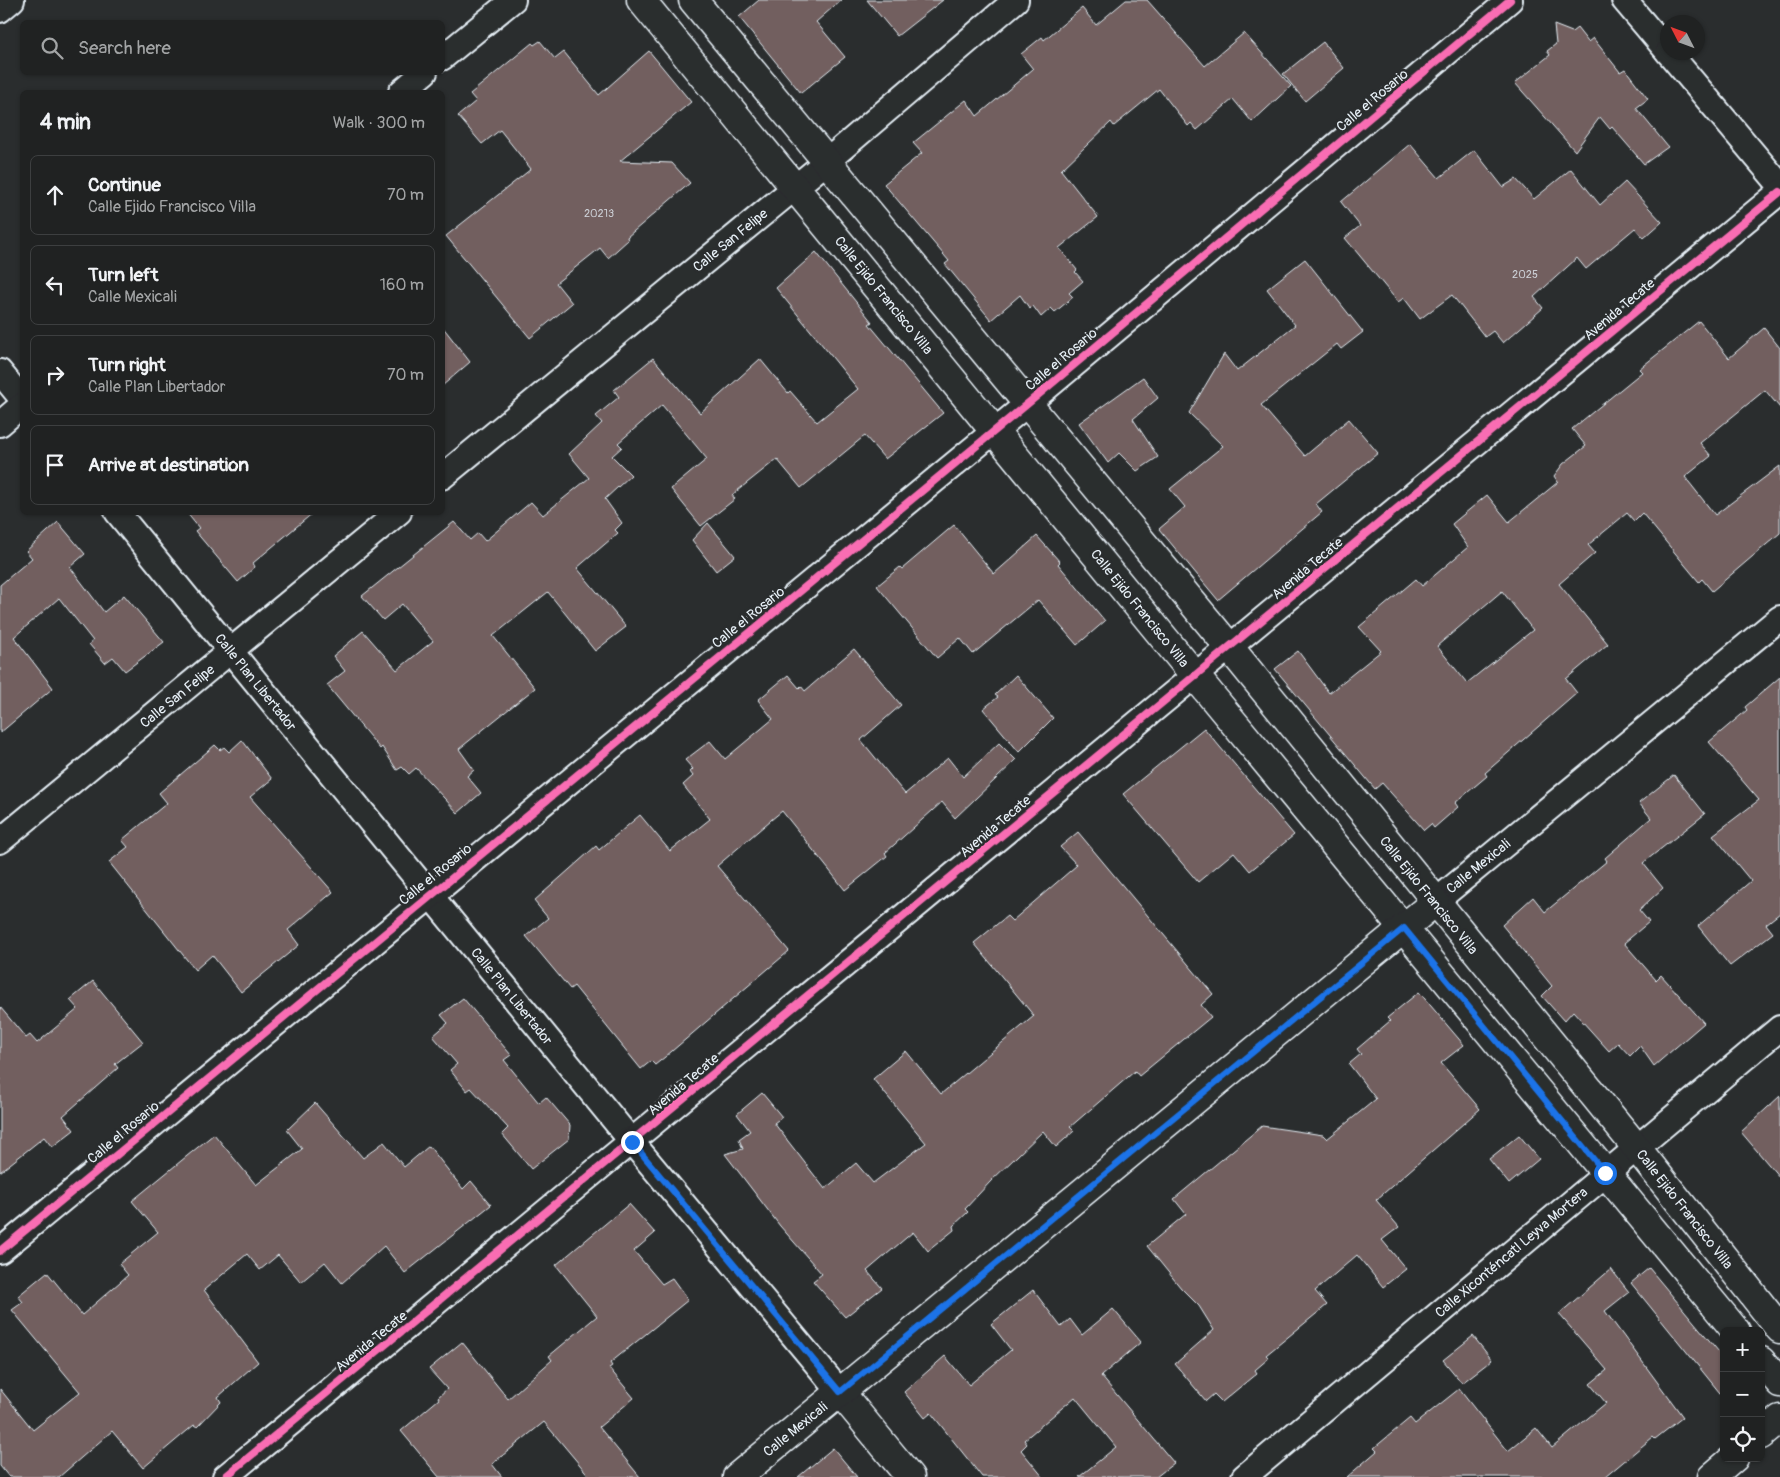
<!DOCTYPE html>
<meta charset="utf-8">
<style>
:root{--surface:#202222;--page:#282a2a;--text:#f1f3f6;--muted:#a2a4a5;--line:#3d3f40}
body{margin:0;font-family:Pangolin,sans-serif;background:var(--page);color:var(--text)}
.controls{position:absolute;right:15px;bottom:15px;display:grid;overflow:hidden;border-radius:8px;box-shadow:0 1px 4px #0004}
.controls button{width:45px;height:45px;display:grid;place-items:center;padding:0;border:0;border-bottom:1px solid var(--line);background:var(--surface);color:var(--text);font:25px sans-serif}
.compass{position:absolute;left:1660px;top:15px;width:45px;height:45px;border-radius:50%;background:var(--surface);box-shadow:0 1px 4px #0004;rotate:312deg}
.stop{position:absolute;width:15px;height:15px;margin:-11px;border:4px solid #1a73e8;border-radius:50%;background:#fff}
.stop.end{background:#1a73e8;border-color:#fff;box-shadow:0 1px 5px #0008}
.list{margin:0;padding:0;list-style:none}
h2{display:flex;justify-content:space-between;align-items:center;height:65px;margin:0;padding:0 20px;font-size:21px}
h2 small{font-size:16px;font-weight:400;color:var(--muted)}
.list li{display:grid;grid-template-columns:32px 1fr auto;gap:15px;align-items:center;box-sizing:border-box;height:80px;margin:0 10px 10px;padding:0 10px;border:1px solid var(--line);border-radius:8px}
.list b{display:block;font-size:19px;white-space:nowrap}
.list p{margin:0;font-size:16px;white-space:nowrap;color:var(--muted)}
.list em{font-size:16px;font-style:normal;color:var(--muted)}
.icon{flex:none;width:28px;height:28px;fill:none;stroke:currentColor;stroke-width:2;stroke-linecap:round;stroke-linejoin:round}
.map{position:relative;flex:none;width:1780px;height:1477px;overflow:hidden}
.search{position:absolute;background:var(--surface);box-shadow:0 1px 4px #0004;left:20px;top:20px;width:425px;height:55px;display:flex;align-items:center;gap:12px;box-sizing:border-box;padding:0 18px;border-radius:8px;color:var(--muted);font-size:19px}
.panel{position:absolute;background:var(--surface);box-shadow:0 1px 4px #0004;left:20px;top:90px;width:425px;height:425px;border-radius:8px}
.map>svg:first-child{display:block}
.building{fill:#725f5e;stroke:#e8f1f8;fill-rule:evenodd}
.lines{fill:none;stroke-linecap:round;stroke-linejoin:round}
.street-casing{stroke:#e8f1f8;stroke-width:28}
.secondary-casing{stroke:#e8f1f8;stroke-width:31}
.street{stroke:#2a2d2e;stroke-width:24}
.secondary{stroke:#2a2d2e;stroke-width:28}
.cycleway-casing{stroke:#2a2d2e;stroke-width:11}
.cycleway{stroke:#f96db3;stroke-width:8}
.route{stroke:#1a73e8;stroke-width:6}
.labels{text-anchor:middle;stroke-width:5;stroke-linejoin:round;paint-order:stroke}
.number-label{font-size:11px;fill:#caccd2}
.street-label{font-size:14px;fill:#e8f1f8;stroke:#2a2d2e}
</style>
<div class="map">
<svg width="1780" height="1477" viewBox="0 0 1780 1477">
<rect width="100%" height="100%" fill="#2a2d2e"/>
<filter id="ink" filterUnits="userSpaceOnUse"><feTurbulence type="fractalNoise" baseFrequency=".02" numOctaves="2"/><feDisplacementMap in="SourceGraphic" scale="10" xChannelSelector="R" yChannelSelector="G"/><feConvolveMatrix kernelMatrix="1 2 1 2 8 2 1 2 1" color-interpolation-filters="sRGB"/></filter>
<g filter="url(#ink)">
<!-- building -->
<g class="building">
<polygon points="759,0 841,0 816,22 845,57 801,93 739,17"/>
<polygon points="867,0 943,0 897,36"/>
<polygon points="1126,0 1147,0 1205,66 1244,33 1291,86 1252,122 1233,99 1197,130 1191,123 1188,126 1159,89 1114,126 1111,122 1061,170 1098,217 1059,248 1077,270 1075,272 1083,281 1069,293 1073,297 1055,312 1051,308 1041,317 1033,306 1030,309 1020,295 991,320 945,264 949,261 884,184 922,153 913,143 966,100 977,116 1033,69 1021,54 1042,37 1044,40 1082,8 1096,25"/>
<polygon points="1554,25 1572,32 1577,28 1588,42 1593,38 1620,72 1625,69 1648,99 1636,108 1668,147 1644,164 1612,127 1610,129 1600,117 1575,151 1515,83 1550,55 1547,51 1556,44"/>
<polygon points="540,41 555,59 564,52 599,95 649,51 691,102 620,161 672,163 690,183 627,237 628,240 608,258 600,248 556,283 572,303 530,338 446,236 531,169 500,130 482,144 458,116 476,101 470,94 532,43 534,45"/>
<polygon points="1323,42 1344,68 1305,101 1283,74"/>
<polygon points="1410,144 1439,178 1474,150 1503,187 1516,179 1534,199 1571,169 1600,205 1625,182 1662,222 1644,238 1635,228 1586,269 1577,258 1534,297 1543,308 1503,343 1493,331 1485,337 1452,295 1420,319 1404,298 1398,302 1345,238 1360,226 1341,202"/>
<polygon points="816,252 872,322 869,324 943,413 885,459 865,436 862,438 801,488 777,459 732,495 735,499 701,526 671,489 707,459 662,405 618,443 622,447 612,456 631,475 605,499 622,523 615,530 618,533 577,568 626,627 595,651 548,592 493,636 535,688 459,749 474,770 467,776 481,793 458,813 416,768 409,774 402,767 397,770 382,747 380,749 327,685 345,671 333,656 363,631 397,670 433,641 402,604 383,620 362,596 454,522 470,540 478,533 485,541 531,502 543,515 589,478 569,454 602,423 596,416 619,397 614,390 653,358 700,413 760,359 788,393 790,391 817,422 858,389 776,288"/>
<polygon points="1305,259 1363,332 1341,349 1337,344 1261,405 1305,456 1349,419 1378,453 1316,504 1322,512 1218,600 1159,529 1185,507 1170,489 1223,446 1189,413 1224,354 1237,371 1295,325 1267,289"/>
<path d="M1699,321L1729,358L1764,328L1780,348V408L1765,390L1700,443L1711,456L1685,477L1715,515L1780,466V533L1712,591L1702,579L1699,582L1642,513L1634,521L1627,513L1588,545L1595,553L1559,584L1608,644L1566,679L1577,693L1485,773L1487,776L1455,803L1458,807L1434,828L1431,824L1424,830L1382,783L1375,789L1275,669L1298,651L1329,693L1381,651L1359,627L1416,579L1422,586L1468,547L1452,524L1487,495L1509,522L1558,482L1554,476L1563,464L1586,446L1572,429L1642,372L1639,369ZM1502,591L1533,630L1467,683L1437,646Z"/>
<polygon points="442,326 470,362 442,386"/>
<polygon points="1143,377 1158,398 1133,419 1158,457 1137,471 1119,453 1108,463 1079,423"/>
<polygon points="186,512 314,512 253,563 255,567 238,582 195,531 199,528"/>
<polygon points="58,522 85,554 70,567 104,612 124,595 164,642 125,671 113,657 105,663 89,644 93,641 59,598 14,637 53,688 0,733 0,585 32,558 26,551"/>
<polygon points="708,523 735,556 716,571 692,540"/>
<polygon points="954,525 994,574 1037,536 1060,562 1058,564 1105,621 1077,645 1038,600 973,654 960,638 937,658 877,586 900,567 902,569"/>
<polygon points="854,649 901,705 861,740 905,794 948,758 963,777 999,743 1016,760 955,818 942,802 885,853 887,856 845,890 782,811 771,820 717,866 789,951 665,1057 655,1065 651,1061 641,1069 574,986 570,989 526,936 548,918 534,901 596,846 599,850 640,815 670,851 710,819 683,785 693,776 690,772 693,769 685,760 710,741 725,759 773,719 758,700 788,675 799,688 801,686 805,691"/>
<polygon points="1016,675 1053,718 1019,752 983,709 998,697 995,695"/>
<polygon points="1780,677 1780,913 1766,924 1773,933 1730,966 1698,926 1751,881 1713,835 1759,800 1709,742 1747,710 1745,707"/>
<polygon points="1204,728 1294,835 1250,871 1234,852 1198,882 1123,794"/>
<polygon points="242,740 272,779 250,797 333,892 288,930 299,945 241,992 212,955 195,970 109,862 128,847 122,840 167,803 159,793 215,745 220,750 224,747 229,752"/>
<polygon points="1674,775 1705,814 1643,863 1663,888 1639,910 1649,922 1624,943 1656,980 1661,975 1704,1023 1654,1066 1640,1046 1630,1056 1618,1043 1609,1051 1573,1011 1564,1021 1542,996 1552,986 1502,925 1533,897 1545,912 1607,861 1605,858 1651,818 1639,803"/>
<polygon points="1078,832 1213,994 1201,1005 1211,1017 1139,1076 1135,1071 1070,1127 1074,1131 1056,1147 1043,1131 990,1182 965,1209 968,1212 953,1226 954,1230 928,1251 913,1232 867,1271 882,1288 845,1317 813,1281 822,1274 780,1226 725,1154 743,1149 739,1139 750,1131 737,1114 762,1093 782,1117 774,1123 825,1189 856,1163 873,1183 926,1143 873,1079 906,1051 941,1094 1034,1016 974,943 1007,916 1012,921 1077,865 1060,847"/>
<polygon points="93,981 143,1042 115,1064 118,1068 63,1116 74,1130 52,1147 44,1137 0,1172 0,1007 26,1038 30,1035 37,1043 78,1009 70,1000"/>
<polygon points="1419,992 1464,1045 1441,1063 1480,1109 1376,1200 1399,1227 1382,1240 1406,1269 1383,1287 1357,1255 1315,1291 1327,1305 1266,1355 1269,1358 1255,1370 1257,1373 1222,1402 1214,1394 1206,1401 1175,1364 1214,1330 1199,1306 1181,1288 1147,1246 1186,1214 1174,1199 1262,1126 1323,1135 1327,1139 1376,1099 1349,1064 1361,1054 1357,1049 1390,1021 1387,1018"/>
<polygon points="463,998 511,1055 504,1060 539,1103 546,1097 570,1125 569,1139 531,1169 502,1134 508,1128 471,1088 467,1091 450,1070 457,1064 433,1036 448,1023 441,1015"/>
<polygon points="1780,1096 1780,1178 1741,1132"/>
<polygon points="315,1103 363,1158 384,1142 404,1167 429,1146 463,1189 471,1181 491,1205 405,1273 384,1246 342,1283 325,1262 301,1282 278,1255 260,1270 247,1254 204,1290 258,1362 218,1397 221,1402 197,1427 194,1425 143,1468 112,1431 59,1477 9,1477 0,1466 0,1389 33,1430 80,1392 12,1310 23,1302 18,1296 47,1272 82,1315 128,1275 119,1264 158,1232 132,1201 214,1134 256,1185 302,1149 287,1130"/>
<polygon points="1519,1135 1539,1159 1509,1184 1489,1159"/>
<polygon points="629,1204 655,1233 634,1251 662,1284 672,1278 688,1300 610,1363 612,1366 609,1368 634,1398 599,1427 640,1477 590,1477 544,1422 492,1464 502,1477 439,1477 401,1431 439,1399 438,1397 447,1389 429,1369 462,1342 508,1399 552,1360 549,1356 597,1316 556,1265"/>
<polygon points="1649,1268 1724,1358 1724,1398 1631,1283"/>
<polygon points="1611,1269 1629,1292 1605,1311 1683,1417 1655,1439 1653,1437 1605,1477 1347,1477 1377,1451 1374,1448 1410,1418 1415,1424 1459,1389 1508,1451 1536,1428 1552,1448 1606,1403 1590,1384 1607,1370 1559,1314"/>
<polygon points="1033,1290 1061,1327 1070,1319 1082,1335 1113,1309 1141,1342 1101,1376 1174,1463 1156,1477 1079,1477 1116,1447 1075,1397 1024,1440 1027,1444 1021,1450 1043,1477 982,1477 931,1413 925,1418 904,1392 945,1356 969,1385 1011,1350 991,1324"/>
<polygon points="1473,1336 1492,1360 1462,1383 1443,1360"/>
<polygon points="833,1448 857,1477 798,1477"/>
</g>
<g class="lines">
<!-- street casing -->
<g class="street-casing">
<g id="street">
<polyline points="1624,0 1668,52"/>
<polyline points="0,10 12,0"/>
<polyline points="1668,52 1780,185"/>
<polyline points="442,58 513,0"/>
<polyline points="401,92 425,72"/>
<polyline points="0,372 22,399"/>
<polyline points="0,424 22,405"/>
<polyline points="442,477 826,162 1016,0"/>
<polyline points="117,512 632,1142 840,1392"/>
<polyline points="0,841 399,512"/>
<polyline points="1435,902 1780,618"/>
<polyline points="0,1251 1026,405 1510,0"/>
<polyline points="225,1477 1780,192"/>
<polyline points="1244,1477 1780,1028"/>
</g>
</g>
<!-- secondary casing -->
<g class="secondary-casing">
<g id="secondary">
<polyline points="641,0 1196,677 1736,1331"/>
<polyline points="693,0 1230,648 1636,1147 1780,1329"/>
<polyline points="1761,1361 1780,1383"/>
<polyline points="840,1392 910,1477"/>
<polyline points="1761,1435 1780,1419"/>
<polyline points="737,1477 1435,902"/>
<polyline points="1712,1477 1734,1458"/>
</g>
</g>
<!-- street -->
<use href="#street" class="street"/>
<!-- secondary -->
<use href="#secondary" class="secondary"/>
<!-- cycleway casing -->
<g class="cycleway-casing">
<g id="cycleway">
<polyline points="0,1251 1026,405 1510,0"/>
<polyline points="225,1477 1780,192"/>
</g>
</g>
<!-- cycleway -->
<use href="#cycleway" class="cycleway"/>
</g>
</g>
<g class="lines" filter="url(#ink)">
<!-- route -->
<polyline class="route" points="632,1142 840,1392 1404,928 1605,1173"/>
</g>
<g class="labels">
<!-- number labels -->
<g class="number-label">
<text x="599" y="217">20213</text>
<text x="1525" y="278">2025</text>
</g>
<!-- street labels -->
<g class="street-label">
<text transform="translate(1372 100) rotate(-40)" y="5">Calle el Rosario</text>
<text transform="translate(730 240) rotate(-39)" y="5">Calle San Felipe</text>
<text transform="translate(884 295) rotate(51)" y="5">Calle Ejido Francisco Villa</text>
<text transform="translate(1619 309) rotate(-40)" y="5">Avenida Tecate</text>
<text transform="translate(1061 359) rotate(-40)" y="5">Calle el Rosario</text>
<text transform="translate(1307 568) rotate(-40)" y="5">Avenida Tecate</text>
<text transform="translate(1140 608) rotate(51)" y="5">Calle Ejido Francisco Villa</text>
<text transform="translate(748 617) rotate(-39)" y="5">Calle el Rosario</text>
<text transform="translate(256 682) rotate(51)" y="5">Calle Plan Libertador</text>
<text transform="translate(177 696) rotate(-39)" y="5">Calle San Felipe</text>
<text transform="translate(995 826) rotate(-40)" y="5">Avenida Tecate</text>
<text transform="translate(1478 866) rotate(-39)" y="5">Calle Mexicali</text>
<text transform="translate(435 874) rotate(-39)" y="5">Calle el Rosario</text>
<text transform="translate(1429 895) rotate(51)" y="5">Calle Ejido Francisco Villa</text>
<text transform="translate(512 996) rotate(51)" y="5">Calle Plan Libertador</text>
<text transform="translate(683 1084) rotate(-40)" y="5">Avenida Tecate</text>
<text transform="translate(123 1132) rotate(-40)" y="5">Calle el Rosario</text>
<text transform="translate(1685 1209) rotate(52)" y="5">Calle Ejido Francisco Villa</text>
<text transform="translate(1511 1252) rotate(-40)" y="5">Calle Xiconténcatl Leyva Mortera</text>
<text transform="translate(371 1341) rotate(-39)" y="5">Avenida Tecate</text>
<text transform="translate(795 1429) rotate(-39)" y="5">Calle Mexicali</text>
</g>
</g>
</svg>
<div class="controls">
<button>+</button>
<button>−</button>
<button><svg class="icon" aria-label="locate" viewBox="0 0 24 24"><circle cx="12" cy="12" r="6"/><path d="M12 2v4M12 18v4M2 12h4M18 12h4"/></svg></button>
</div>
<svg class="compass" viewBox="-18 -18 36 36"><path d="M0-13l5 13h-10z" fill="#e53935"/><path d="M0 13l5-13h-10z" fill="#a2a4a5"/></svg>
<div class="stop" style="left:1605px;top:1173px"></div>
<div class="stop end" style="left:632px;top:1142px"></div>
<div class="search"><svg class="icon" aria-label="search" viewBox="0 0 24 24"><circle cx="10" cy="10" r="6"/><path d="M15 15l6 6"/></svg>Search here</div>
<section class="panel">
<h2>4 min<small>Walk · 300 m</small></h2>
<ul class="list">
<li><svg class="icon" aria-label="ahead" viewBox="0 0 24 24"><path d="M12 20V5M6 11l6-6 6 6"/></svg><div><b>Continue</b><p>Calle Ejido Francisco Villa</p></div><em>70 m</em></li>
<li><svg class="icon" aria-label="left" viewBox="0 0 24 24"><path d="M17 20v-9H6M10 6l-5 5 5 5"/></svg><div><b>Turn left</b><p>Calle Mexicali</p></div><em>160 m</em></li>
<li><svg class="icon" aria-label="right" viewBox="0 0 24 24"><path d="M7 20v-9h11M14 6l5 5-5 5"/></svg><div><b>Turn right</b><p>Calle Plan Libertador</p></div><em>70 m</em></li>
<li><svg class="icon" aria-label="arrive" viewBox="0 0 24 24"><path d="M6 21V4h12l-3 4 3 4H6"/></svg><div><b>Arrive at destination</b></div></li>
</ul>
</section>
</div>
